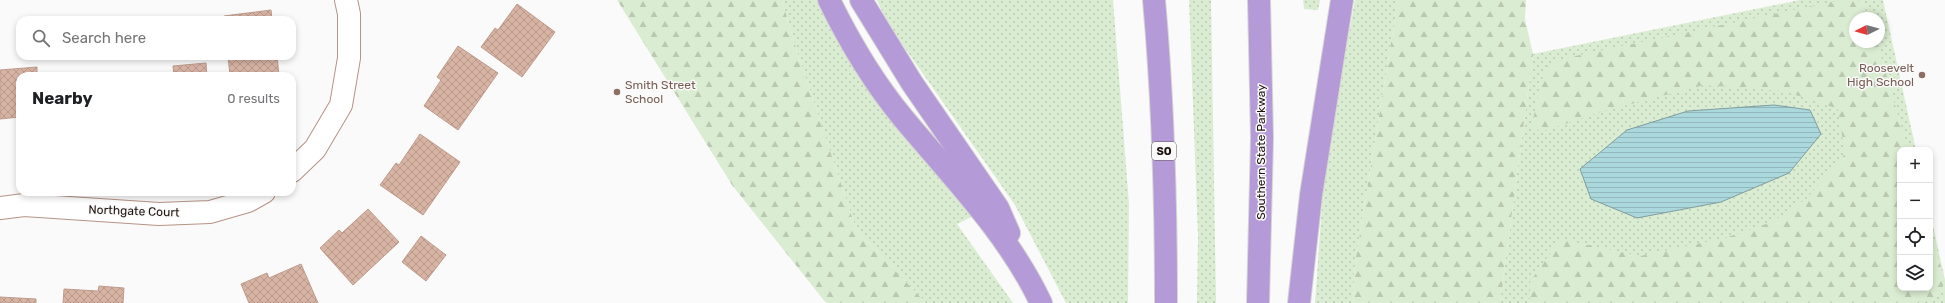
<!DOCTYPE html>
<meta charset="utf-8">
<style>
:root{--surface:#fff;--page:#f2f2f2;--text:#202124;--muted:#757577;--line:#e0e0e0}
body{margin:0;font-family:Rubik,sans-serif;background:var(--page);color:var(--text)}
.controls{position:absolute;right:12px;bottom:12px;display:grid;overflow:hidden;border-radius:8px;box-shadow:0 2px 6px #0003}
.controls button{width:36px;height:36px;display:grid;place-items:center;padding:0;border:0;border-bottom:1px solid var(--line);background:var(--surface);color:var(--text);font:20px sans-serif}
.compass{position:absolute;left:1849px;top:12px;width:36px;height:36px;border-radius:50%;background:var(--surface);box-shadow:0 2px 6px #0003;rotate:265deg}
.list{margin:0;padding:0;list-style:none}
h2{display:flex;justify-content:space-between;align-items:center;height:52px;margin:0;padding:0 16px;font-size:17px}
h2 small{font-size:13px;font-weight:400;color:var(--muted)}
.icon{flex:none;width:22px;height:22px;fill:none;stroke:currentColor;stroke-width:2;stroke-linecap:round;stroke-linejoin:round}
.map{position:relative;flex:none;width:1945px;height:303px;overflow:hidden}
.search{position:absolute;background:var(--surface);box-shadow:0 2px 6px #0003;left:16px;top:16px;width:280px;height:44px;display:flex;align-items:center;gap:10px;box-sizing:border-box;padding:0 14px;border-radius:12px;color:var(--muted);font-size:15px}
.panel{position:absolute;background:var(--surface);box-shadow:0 2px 6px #0003;left:16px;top:72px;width:280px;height:124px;border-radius:12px}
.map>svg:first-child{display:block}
.grass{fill:url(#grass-dots);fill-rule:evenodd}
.forest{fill:url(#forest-firs)}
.water{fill:url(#water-rules);stroke:#819d9f}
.building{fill:url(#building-cross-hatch);stroke:#be9c8d}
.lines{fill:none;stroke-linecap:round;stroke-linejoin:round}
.minor-casing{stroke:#b69386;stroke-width:24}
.motorway-casing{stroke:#d6d4d3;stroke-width:24}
.minor{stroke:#fff;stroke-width:22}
.motorway{stroke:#b59ad8;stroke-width:22}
.education-dot{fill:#8d6e63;stroke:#fafafa;stroke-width:1.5}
.labels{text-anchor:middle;stroke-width:3;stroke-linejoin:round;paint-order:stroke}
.shield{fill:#fafafa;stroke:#605854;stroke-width:1}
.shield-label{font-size:11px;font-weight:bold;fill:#1e120d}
.education-label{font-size:12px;fill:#785e54;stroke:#fafafa;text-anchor:end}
.street-label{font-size:12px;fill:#1e120d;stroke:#fafafa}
</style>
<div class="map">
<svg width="1945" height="303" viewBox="0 0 1945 303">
<defs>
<pattern id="grass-dots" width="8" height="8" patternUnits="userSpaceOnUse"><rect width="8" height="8" fill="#daecd1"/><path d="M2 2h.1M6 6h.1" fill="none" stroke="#bbc9b2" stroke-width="1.8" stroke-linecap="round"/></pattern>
<pattern id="forest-firs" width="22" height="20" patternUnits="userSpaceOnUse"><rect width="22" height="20" fill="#daecd1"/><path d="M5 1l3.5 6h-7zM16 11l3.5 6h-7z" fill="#bbc9b2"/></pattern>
<pattern id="water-rules" width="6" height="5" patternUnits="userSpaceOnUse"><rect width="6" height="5" fill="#abd8dd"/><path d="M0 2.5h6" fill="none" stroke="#93b8bc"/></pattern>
<pattern id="building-cross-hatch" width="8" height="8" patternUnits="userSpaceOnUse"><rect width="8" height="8" fill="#d7b3a4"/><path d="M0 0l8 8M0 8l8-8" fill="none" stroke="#b8998c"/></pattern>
</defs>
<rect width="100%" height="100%" fill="#fafafa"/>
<!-- grass -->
<g class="grass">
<polygon points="782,0 819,0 973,216 957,224 1013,303 926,303 856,229 796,48"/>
<polygon points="877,0 1113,0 1129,204 1128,303 1066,303 1015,205 888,24"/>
<polygon points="1189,0 1211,0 1216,303 1197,303 1198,235"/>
<polygon points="1303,0 1320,0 1318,10 1304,9"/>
<polygon points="1355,0 1398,0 1355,263 1353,303 1315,303 1325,164"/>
<path d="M1800,0H1883L1916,150H1900V288H1930V212L1945,280V303H1500L1533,54ZM1855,18H1879V42H1855Z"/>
</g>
<!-- forest -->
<g class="forest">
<polygon points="617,0 782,0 796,48 856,229 926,303 826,303 732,185"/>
<polygon points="1398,0 1526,0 1525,19 1533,54 1500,303 1353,303 1355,263"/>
<polygon points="1841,0 1854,0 1863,3 1868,18 1855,18 1855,42 1877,42 1908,150 1900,150 1900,288 1930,288 1930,228 1945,281 1945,283 1930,301 1909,303 1530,303 1530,282 1560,239 1640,256 1725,238 1772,222 1806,199 1845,154 1838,109 1784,91 1704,85 1604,111 1541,132 1532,126 1540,84 1548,65 1566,58"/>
</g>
<!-- water -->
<polygon class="water" points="1774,105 1810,110 1821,134 1789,173 1721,202 1637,218 1591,199 1580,169 1627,130 1688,111"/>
<!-- building -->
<g class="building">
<polygon points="517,4 555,32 522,77 481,47 495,28 498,30"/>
<polygon points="271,10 272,20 224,20 224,16"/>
<polygon points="458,46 498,73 458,130 424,106 441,80 437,77"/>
<polygon points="228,56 277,56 279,75 230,76"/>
<polygon points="206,63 207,76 174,76 173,66"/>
<polygon points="37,67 37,76 20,76 20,117 0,119 0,70"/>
<polygon points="420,134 460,162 423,215 380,185 396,163 399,165"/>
<polygon points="368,209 399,242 353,285 320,248 339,230 342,233"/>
<polygon points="421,236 446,255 426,281 402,262"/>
<polygon points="301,264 318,303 249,303 241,284 267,273 269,278"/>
<polygon points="99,286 124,288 123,303 63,303 64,289 98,291"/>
<polygon points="0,297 36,299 36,303 0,303"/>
</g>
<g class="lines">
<!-- minor casing -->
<g class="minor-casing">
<g id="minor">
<polyline points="292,171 315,149 341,105 349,58 349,14 346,0"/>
<polyline points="0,208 24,205 159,214 210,212 248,201 264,192"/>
</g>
</g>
<!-- motorway casing -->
<g class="motorway-casing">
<g id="motorway">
<path d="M829,0C849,41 874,83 903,118C952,177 1008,233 1041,303"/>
<polyline points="861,0 912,83 998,208 1009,233"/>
<path d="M1154,0C1163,101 1166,202 1166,303"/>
<polyline points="1258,303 1262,138 1259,0"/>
<polyline points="1299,303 1311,195 1342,0"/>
</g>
</g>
<!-- minor -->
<use href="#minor" class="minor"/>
<!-- motorway -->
<use href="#motorway" class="motorway"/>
</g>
<!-- markers -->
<g class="education-dot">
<circle cx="1922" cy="75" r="4"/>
<circle cx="617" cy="92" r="4"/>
</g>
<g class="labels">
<!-- shield labels -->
<rect class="shield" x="1152" y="142" width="24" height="18" rx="3"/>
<g class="shield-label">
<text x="1164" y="155">SO</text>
</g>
<!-- education labels -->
<g class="education-label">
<text x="1914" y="72">Roosevelt<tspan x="1914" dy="14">High School</tspan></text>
<text x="625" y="89" text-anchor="start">Smith Street<tspan x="625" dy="14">School</tspan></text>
</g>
<!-- street labels -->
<g class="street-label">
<text transform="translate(1261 152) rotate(-90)" y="4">Southern State Parkway</text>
<text transform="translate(134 211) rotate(2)" y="4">Northgate Court</text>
</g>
</g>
</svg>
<div class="controls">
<button>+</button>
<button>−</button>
<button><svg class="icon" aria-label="locate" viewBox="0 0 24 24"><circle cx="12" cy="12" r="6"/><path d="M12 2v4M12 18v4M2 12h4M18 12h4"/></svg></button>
<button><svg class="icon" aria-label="layers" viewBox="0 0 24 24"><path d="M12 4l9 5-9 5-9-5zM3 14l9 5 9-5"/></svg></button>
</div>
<svg class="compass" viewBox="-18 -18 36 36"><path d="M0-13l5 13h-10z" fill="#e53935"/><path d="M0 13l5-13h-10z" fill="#757577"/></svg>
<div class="search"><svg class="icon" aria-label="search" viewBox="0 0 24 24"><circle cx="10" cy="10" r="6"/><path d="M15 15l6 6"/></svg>Search here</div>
<section class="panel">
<h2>Nearby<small>0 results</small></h2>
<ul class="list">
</ul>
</section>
</div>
